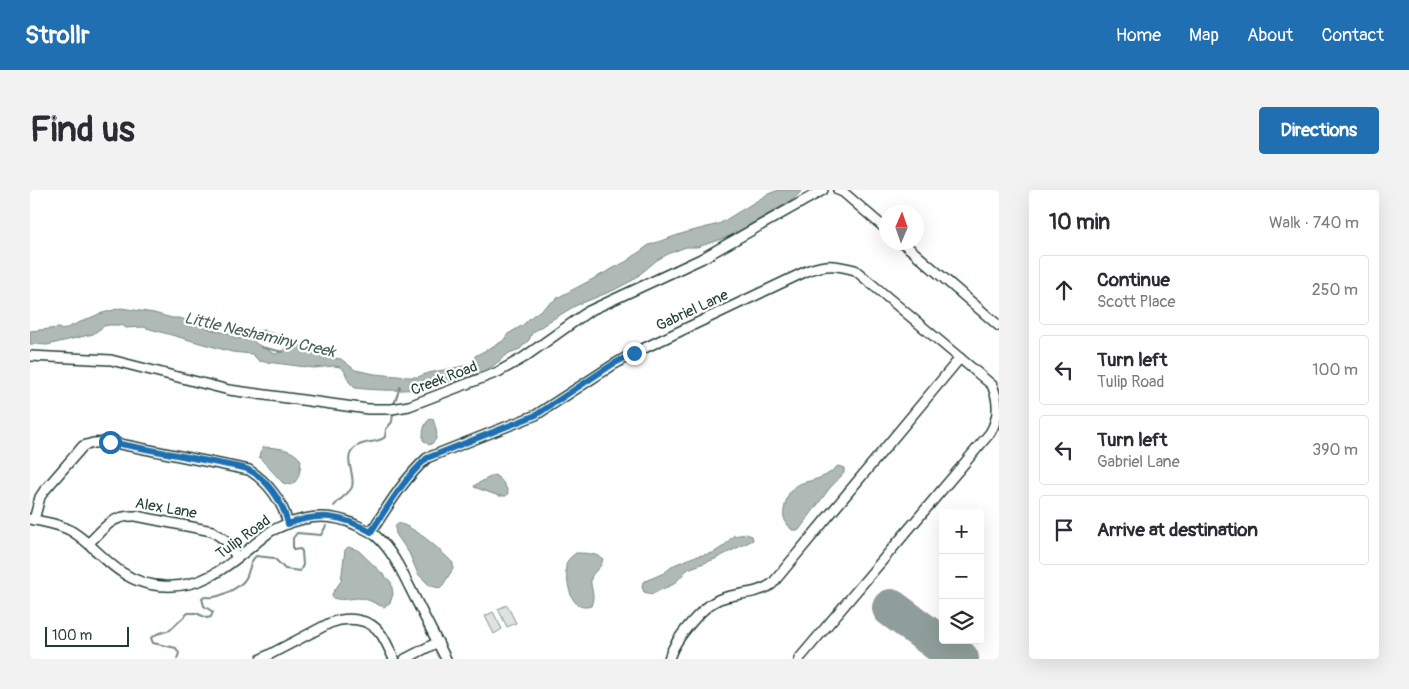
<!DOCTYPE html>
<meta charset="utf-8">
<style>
:root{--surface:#fff;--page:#f2f2f3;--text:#2b2b33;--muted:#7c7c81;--line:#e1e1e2;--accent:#1f6fb2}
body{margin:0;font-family:Pangolin,sans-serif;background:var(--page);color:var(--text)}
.controls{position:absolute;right:15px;bottom:15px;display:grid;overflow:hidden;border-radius:5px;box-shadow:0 5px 20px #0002}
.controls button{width:45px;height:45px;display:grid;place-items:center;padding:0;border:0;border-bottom:1px solid var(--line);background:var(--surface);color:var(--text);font:25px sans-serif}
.compass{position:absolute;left:849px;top:15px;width:45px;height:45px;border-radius:50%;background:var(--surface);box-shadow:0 5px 20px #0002;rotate:2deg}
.scale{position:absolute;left:15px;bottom:12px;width:84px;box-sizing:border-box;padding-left:5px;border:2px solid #1f3d34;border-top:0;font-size:14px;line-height:18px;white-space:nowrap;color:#1f3d34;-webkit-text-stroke:4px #fff;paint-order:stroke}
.stop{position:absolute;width:15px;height:15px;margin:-11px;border:4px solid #1f6fb2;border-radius:50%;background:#fff}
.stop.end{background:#1f6fb2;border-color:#fff;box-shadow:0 1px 5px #0008}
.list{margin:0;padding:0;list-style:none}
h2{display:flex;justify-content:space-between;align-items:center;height:65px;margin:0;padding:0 20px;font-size:21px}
h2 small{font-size:16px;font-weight:400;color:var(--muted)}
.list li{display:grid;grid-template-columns:32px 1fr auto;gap:15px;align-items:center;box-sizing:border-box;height:70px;margin:0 10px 10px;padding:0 10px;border:1px solid var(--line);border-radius:5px}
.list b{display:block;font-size:19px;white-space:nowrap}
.list p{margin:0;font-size:16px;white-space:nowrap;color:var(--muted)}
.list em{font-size:16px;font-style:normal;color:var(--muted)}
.icon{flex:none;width:28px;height:28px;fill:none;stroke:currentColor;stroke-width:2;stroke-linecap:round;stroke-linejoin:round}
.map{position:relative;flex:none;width:969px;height:469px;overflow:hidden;border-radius:5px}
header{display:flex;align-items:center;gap:30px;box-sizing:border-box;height:70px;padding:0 25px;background:var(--accent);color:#fff}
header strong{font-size:24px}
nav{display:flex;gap:28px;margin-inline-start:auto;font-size:18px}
.intro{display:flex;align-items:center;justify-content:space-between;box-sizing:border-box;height:120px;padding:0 30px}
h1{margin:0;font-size:35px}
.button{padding:12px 22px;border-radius:5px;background:var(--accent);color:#fff;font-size:18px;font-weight:700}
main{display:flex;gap:30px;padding:0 30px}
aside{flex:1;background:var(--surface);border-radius:5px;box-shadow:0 5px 20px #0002}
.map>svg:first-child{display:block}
.green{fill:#dee3e2;stroke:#7e908b}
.water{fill:#afbab7;stroke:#758883;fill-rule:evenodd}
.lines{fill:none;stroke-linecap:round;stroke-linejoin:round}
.stream{stroke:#758883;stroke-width:2}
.runway{stroke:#8f9e9a;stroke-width:38}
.minor-casing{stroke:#1f3d34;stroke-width:12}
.minor{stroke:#fff;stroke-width:9}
.route{stroke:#1f6fb2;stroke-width:6}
.labels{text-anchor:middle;stroke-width:4.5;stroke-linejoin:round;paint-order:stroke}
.street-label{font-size:15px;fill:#1f3d34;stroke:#fff}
.water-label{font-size:16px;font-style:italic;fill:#4a625b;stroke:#fff}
</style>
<header>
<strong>Strollr</strong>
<nav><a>Home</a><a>Map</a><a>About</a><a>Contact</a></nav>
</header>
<div class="intro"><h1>Find us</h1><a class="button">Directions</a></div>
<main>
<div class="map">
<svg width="969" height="469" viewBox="0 0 969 469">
<rect width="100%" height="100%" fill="#fff"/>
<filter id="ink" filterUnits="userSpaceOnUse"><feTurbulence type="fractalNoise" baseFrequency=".02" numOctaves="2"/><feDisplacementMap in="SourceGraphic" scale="10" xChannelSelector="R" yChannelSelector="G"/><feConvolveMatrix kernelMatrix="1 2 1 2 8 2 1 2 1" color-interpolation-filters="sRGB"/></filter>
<g filter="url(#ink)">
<!-- green -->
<g class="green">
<polygon points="477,415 486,433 477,437 468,419"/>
<polygon points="463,422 472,439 464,444 455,426"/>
</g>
<!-- water -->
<g class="water">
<path d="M749,0H773L761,11L701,46L667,57H656L640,63L627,70L603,90L584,100L545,116L518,132L502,143L499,150L490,159L479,163L463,176L447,185L429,192L408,191C397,204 342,200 325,198L319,192L314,180L310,177L304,176L284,178L229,171L222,164L202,162L113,137L96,138L92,135H79L74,136L63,144L17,155L0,154V141L29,138L32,140L69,124L91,118L124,123L142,128H150L186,141L198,143L206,149L212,148L219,142L234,140L237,142L248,145L250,148L254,147L281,161H298L303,168L311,169L325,180L345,184L378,187H388L398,183L439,175L444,172L445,166L473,151L478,144L493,135L501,127L529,107L597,71L619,55L654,43L689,34L738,4ZM231,147L253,155L256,156L255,160L245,164L225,153V149Z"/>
<path d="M400,229H403C406,239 411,250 399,255L393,250C393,242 393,234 400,229Z"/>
<path d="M233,257C249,258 261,258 271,270C270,280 270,290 261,295L253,293L229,267L230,262Z"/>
<path d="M808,276L814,278V283L799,299L769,340H762C754,331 752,327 755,315C761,290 772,295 792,287C798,285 803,280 808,276Z"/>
<path d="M464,285C470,287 477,297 478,303L476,306H469L444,297L445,295Z"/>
<path d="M368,333C387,338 410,360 423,373V379L411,398L400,396L388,384L379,363L366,344L365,337Z"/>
<polygon points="716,344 722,346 723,350 685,369 658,379 644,394 622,404 614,402 612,397 613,392 634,383 644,375 663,367 683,363 694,356 703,346"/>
<path d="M318,357L328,360L361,392L363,404L360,413L354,417C347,415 342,411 335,409C325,406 315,412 303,408L302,404L311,391L315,360Z"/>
<path d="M546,363C554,363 566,363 573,369C571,380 562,381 561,389C560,399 566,404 561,416C543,422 539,401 537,388C536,383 535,377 537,372C539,368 542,366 546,363Z"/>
</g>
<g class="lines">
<!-- stream -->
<g class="stream">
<polyline points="231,157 253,162"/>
<polyline points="364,214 370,197"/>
<path d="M304,316C309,309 320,303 322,297C326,282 311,268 326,257C335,250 347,254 355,247L356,239L362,232L363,223"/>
<path d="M147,469L149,463L146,458L123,453L121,448L127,444L140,440L158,423H166L177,428L181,427L183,422L174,416L172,408C177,406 179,408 184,407C194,405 211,397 216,388C220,381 219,372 226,366L244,368L255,379L270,381L273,375L272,361L270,359L264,360L263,359V348L267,343L291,345L296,336"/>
</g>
<!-- runway -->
<polyline class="runway" points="861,418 930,469"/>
<!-- minor casing -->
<g class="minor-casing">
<g id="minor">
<polyline points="808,0 813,2 856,39"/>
<polyline points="872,52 969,136"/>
<polyline points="0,166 81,170 199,200 338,219 362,219 379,216 468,182 493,168 559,121 671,69 793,0"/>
<path d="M0,329C14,332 31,334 43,342C62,354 75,372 93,383C118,400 154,400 180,386C202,375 221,356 241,341C269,327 296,321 326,335C333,338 340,341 346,346C363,361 373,384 383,404C394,426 405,447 416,469"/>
<path d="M4,330L10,307L14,301L53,256L63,253L80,252L219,280C238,292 253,312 258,334"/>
<path d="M341,342C358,316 374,289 397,268L506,225L583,175L604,163L779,80C798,74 806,75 825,80L962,195C969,211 969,228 960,243L769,469"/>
<path d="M59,353C75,337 82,325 106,326L182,341L195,350L207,367"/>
<path d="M231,469L300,433C316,427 339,427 351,444C356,451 360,461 364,469"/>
<polyline points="375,469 408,452"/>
<path d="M639,469C644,450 674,413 693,408C709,403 728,404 742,394L930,168"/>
</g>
</g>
<!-- minor -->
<use href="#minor" class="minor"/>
</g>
</g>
<g class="lines" filter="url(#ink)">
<!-- route -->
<path class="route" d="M80,252L214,278C236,286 253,312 258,334C289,322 312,325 341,342C358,316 374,289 397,268L506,225L583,174L604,163"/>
</g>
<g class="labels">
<!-- street labels -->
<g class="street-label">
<text transform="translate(662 120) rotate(-25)" y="5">Gabriel Lane</text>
<text transform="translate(414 188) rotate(-21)" y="5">Creek Road</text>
<text transform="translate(136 318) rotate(10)" y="5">Alex Lane</text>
<text transform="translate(213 347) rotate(-36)" y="5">Tulip Road</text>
</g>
<!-- water labels -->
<g class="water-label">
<text transform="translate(230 144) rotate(13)" y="6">Little Neshaminy Creek</text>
</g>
</g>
</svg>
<div class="controls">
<button>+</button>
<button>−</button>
<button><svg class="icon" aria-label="layers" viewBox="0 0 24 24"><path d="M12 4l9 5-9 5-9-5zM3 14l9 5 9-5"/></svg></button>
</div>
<svg class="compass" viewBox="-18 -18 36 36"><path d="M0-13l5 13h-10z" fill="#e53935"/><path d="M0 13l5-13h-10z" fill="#7c7c81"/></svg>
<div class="scale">100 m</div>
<div class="stop" style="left:80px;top:252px"></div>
<div class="stop end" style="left:604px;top:163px"></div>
</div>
<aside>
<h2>10 min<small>Walk · 740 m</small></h2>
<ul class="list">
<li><svg class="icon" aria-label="ahead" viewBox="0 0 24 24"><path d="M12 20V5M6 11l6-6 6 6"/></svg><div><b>Continue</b><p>Scott Place</p></div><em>250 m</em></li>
<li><svg class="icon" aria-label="left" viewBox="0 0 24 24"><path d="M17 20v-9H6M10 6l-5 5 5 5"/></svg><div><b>Turn left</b><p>Tulip Road</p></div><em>100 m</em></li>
<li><svg class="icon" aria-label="left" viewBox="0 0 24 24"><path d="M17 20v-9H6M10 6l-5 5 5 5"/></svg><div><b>Turn left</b><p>Gabriel Lane</p></div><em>390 m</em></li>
<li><svg class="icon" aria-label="arrive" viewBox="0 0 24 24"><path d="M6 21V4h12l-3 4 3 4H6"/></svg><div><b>Arrive at destination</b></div></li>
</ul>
</aside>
</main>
